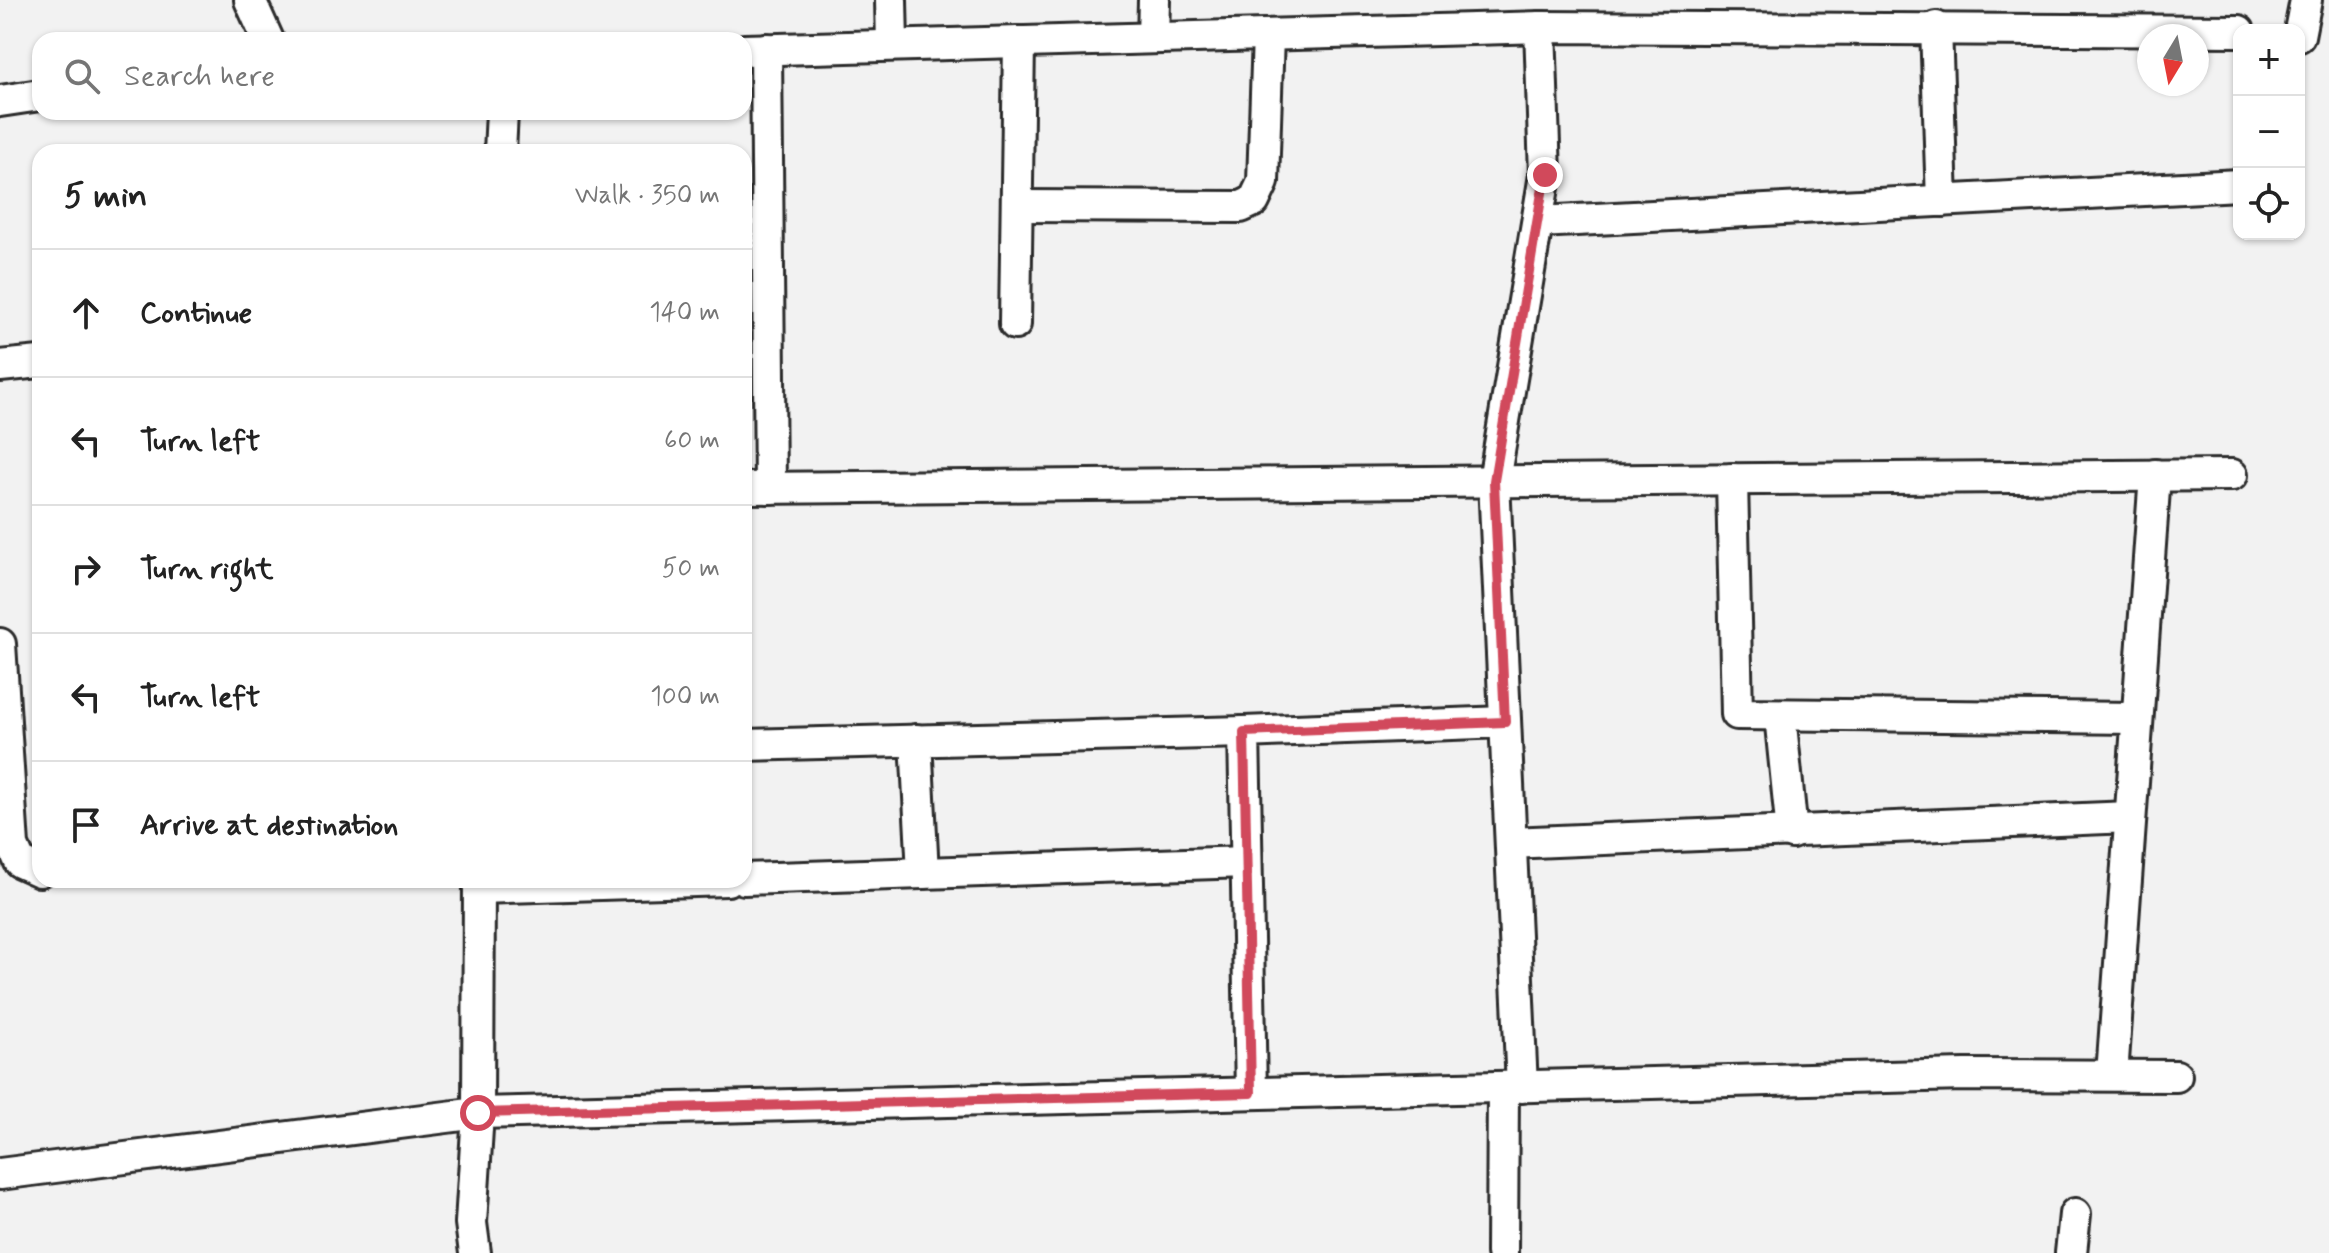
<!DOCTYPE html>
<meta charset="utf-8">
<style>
:root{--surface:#fff;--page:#f2f2f2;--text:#222;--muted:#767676;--line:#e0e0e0}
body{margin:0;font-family:Mynerve,sans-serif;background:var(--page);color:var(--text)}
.controls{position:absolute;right:24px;top:24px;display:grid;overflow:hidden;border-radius:16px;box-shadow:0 2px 6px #0004}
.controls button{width:72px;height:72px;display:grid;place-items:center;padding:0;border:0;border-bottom:2px solid var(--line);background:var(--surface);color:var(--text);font:40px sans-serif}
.compass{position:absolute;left:2137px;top:24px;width:72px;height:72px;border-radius:50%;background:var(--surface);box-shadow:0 2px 6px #0004;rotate:190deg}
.stop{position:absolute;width:24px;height:24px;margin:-18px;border:6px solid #d1495b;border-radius:50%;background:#fff}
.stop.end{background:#d1495b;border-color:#fff;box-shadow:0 2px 8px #0008}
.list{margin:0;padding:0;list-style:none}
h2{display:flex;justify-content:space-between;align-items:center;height:104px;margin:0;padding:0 32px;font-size:34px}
h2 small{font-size:26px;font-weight:400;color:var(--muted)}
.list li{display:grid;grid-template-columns:52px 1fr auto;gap:24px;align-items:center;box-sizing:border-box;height:128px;padding:0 32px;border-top:2px solid var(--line)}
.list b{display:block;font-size:30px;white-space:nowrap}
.list em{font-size:26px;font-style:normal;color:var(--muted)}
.icon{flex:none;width:44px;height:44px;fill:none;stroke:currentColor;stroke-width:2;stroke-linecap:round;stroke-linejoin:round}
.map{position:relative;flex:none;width:2329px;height:1253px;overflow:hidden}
.search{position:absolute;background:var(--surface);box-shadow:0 2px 6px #0004;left:32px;top:32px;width:720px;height:88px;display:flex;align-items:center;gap:20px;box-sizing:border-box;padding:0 28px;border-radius:24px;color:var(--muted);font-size:30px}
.panel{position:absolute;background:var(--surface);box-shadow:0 2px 6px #0004;left:32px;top:144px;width:720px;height:744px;border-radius:24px}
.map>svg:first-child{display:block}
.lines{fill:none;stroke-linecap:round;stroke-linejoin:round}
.street-casing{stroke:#2b2b2b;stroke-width:36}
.street{stroke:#fff;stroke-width:30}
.route{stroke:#d1495b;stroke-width:10}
</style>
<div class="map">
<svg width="2329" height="1253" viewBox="0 0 2329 1253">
<rect width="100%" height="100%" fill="#f2f2f2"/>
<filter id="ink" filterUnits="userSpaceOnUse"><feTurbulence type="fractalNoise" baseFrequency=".0125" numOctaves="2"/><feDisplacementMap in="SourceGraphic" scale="16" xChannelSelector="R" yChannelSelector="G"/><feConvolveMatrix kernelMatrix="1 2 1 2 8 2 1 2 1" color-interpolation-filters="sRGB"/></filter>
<g filter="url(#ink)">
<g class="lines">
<!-- street casing -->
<g class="street-casing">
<g id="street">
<polyline points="250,0 268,40"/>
<polyline points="891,0 892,45"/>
<polyline points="1936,27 1942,201"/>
<polyline points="2299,36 2306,0"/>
<polyline points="1153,38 1154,0"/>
<polyline points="766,49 770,488"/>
<polyline points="744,50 1540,27"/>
<polyline points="0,101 40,95"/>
<polyline points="500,152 502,112"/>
<polyline points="1017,206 1241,207 1254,201 1263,182 1268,35"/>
<polyline points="1539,222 2239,185"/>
<polyline points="1015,324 1019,42"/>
<polyline points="0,366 40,362"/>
<polyline points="1732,479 1737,714 2137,718"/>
<polyline points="744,488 2232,475"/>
<polyline points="0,644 13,846 20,862 40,871"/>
<polyline points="1780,715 1792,833"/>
<polyline points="916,740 923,873"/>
<polyline points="744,745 1244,732"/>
<polyline points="1511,843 2130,817"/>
<polyline points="744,879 1246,862"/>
<polyline points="479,888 727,880"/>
<polyline points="2112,1075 2155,475"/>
<polyline points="1522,1087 1494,481 1545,175 1540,27 2239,31"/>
<polyline points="1251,1093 1244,732 1505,722"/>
<polyline points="0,1174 478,1113 1965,1075 2176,1076"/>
<polyline points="475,1253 471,1223 478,1113 479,880"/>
<polyline points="1502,1253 1503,1087"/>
<polyline points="2071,1253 2075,1214"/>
</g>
</g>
<!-- street -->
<use href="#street" class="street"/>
</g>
</g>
<g class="lines" filter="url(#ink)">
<!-- route -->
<polyline class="route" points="478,1113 1251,1093 1244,732 1505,722 1494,481 1545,175"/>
</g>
</svg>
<div class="controls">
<button>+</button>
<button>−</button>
<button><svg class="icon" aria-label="locate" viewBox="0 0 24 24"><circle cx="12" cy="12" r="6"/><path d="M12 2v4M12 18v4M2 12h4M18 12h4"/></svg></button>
</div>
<svg class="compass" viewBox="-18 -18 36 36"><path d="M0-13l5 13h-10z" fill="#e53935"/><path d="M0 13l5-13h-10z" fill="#767676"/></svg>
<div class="stop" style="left:478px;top:1113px"></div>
<div class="stop end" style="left:1545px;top:175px"></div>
<div class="search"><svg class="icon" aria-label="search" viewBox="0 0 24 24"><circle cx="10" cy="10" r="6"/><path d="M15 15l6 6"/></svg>Search here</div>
<section class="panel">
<h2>5 min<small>Walk · 350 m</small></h2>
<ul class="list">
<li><svg class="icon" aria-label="ahead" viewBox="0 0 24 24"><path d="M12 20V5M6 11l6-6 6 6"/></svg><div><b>Continue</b></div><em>140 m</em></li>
<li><svg class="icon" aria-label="left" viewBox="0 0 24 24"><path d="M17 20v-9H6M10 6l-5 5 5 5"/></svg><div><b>Turn left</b></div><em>60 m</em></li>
<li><svg class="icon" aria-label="right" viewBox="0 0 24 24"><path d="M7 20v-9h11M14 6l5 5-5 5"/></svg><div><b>Turn right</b></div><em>50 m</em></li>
<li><svg class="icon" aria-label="left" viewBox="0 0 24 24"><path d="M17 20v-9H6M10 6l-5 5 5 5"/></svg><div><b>Turn left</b></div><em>100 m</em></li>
<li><svg class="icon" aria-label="arrive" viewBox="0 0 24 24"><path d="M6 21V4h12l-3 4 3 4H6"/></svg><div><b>Arrive at destination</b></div></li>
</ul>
</section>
</div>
